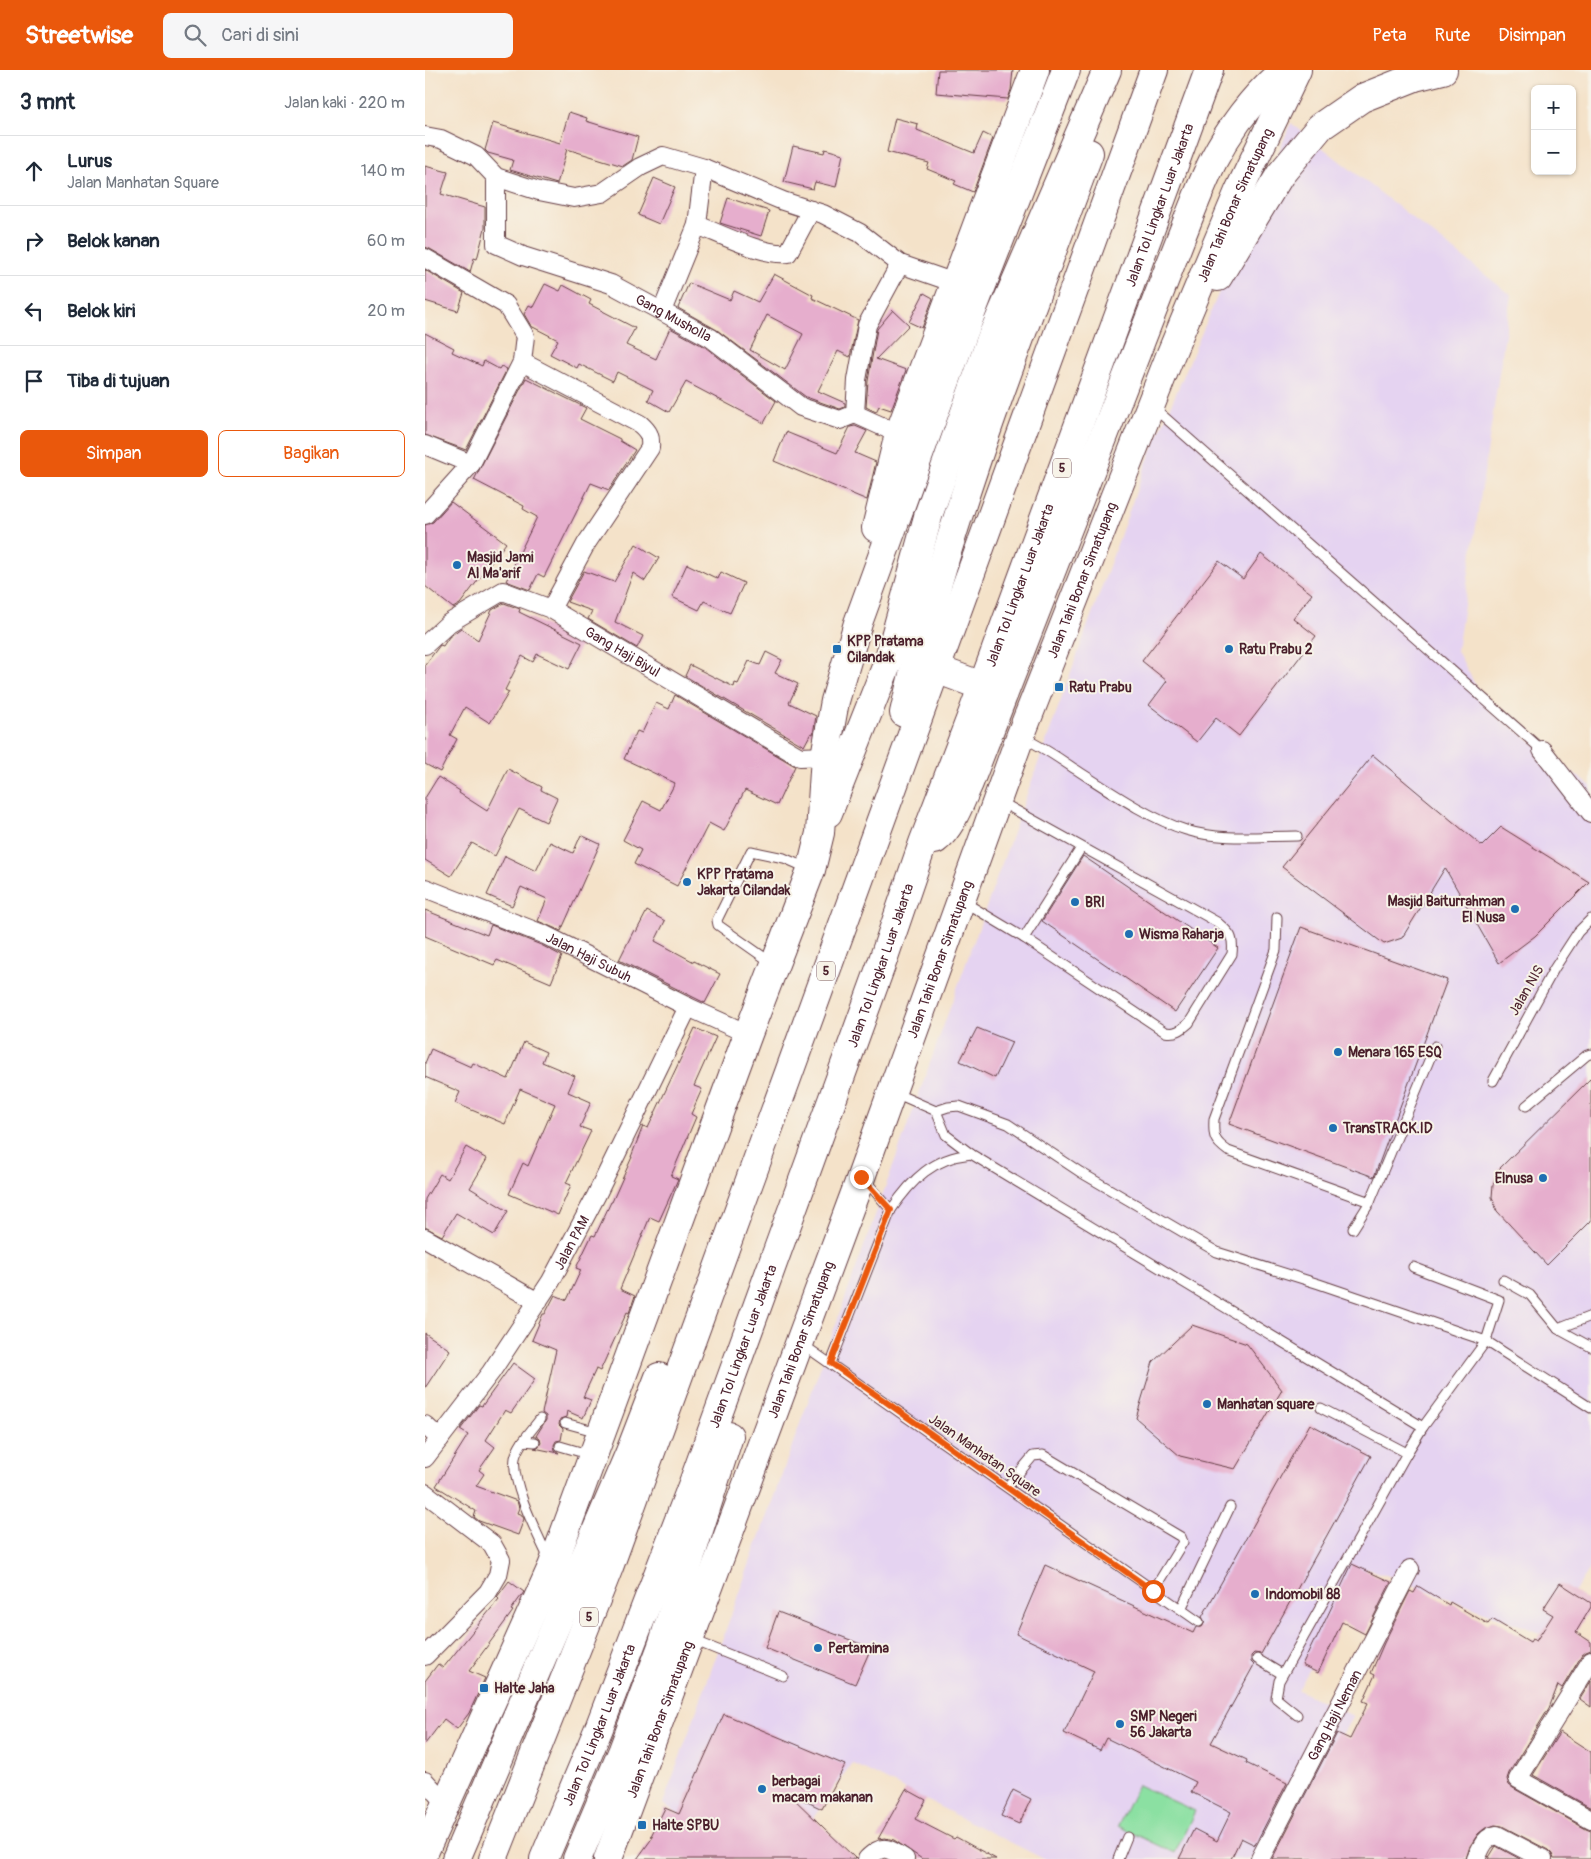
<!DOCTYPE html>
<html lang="id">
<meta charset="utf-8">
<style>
:root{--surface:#fff;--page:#f6f6f7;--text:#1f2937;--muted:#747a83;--line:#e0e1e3;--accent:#ea580c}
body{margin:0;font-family:Pangolin,sans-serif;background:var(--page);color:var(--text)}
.controls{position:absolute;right:15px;top:15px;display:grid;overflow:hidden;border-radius:8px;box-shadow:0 1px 4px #0004}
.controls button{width:45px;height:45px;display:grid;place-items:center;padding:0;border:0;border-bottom:1px solid var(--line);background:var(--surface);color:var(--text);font:25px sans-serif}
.stop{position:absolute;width:15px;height:15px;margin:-11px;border:4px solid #ea580c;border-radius:50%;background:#fff}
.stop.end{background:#ea580c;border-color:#fff;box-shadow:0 1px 5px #0008}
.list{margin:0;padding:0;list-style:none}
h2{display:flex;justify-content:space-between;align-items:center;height:65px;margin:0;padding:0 20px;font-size:21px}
h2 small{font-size:16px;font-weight:400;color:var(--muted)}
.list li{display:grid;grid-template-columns:32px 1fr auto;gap:15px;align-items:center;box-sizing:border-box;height:70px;padding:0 20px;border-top:1px solid var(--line)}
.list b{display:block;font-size:19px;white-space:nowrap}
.list p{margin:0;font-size:16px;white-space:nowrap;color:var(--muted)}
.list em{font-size:16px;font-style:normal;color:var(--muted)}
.actions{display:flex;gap:10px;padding:15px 20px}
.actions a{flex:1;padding:11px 0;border:1px solid var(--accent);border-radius:8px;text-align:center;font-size:18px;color:var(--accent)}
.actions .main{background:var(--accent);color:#fff}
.icon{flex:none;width:28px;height:28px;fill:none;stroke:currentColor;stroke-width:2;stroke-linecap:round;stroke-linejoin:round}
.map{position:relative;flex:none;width:1166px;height:1789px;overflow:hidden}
header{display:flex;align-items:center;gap:30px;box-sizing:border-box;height:70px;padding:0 25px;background:var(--accent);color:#fff}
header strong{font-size:24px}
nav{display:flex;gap:28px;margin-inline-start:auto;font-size:18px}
.search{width:350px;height:45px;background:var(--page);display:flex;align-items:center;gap:12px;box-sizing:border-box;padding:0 18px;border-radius:8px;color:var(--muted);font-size:19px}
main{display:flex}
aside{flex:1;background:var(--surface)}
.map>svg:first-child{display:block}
.built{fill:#e5d3f1}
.green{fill:#8be0a2;stroke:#6a8066}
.building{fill:#e6aecd;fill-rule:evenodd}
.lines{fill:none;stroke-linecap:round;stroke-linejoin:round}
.lane-casing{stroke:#643c43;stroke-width:11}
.street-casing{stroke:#643c43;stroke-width:20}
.highway-casing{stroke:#643c43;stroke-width:30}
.lane{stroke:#fff;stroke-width:9}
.street{stroke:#fff;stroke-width:18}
.highway{stroke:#fff;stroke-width:28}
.route{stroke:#ea580c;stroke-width:6}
.poi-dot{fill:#1f6fb2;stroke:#f7f3e8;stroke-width:2}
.labels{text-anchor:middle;stroke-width:4;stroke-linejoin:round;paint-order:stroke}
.shield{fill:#f7f3e8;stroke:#7e5f64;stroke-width:1}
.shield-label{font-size:12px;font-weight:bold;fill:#4a1f2b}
.street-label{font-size:14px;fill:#4a1f2b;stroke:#f7f3e8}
.poi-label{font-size:14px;font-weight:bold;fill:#4a1f2b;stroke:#f7f3e8;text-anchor:start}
</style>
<header>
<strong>Streetwise</strong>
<div class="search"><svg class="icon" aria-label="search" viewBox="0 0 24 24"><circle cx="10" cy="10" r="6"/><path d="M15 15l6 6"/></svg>Cari di sini</div>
<nav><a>Peta</a><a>Rute</a><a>Disimpan</a></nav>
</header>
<main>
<aside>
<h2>3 mnt<small>Jalan kaki · 220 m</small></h2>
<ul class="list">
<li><svg class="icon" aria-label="ahead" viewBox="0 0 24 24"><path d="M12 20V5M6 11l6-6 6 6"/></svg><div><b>Lurus</b><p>Jalan Manhatan Square</p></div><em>140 m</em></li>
<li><svg class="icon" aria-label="right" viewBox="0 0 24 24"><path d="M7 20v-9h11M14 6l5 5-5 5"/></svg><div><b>Belok kanan</b></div><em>60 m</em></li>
<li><svg class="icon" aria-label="left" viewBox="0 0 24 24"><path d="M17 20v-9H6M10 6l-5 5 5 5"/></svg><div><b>Belok kiri</b></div><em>20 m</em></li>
<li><svg class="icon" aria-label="arrive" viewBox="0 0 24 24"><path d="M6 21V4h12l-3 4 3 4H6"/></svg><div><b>Tiba di tujuan</b></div></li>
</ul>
<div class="actions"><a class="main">Simpan</a><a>Bagikan</a></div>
</aside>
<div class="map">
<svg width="1166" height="1789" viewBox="0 0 1166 1789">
<rect width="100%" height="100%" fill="#f7f3e8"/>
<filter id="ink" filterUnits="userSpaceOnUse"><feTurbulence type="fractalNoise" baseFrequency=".02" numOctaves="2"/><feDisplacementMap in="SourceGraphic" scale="10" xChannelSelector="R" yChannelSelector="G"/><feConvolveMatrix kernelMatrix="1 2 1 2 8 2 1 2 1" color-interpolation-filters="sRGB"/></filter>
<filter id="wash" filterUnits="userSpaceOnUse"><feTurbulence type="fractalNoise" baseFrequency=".0096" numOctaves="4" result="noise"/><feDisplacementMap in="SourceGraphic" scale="20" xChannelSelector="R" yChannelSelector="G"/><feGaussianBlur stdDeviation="1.12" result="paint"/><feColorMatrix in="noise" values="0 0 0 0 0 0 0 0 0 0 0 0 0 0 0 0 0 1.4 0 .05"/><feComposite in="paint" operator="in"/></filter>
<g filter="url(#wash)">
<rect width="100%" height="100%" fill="#f4e2c9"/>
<!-- built -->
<polygon class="built" points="866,53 1086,225 1032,581 1064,640 1166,716 1166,1497 1121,1565 942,1498 873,1620 928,1646 855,1768 847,1789 619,1789 427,1693 359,1789 330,1789 238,1734 721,394"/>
<!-- green -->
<polygon class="green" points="713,1715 770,1741 750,1783 693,1756"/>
<g id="blocks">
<!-- building -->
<g class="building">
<polygon points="513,0 588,0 586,20 583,29 511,23"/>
<polygon points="144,42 162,48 161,51 213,67 207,90 198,96 142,79 132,114 85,100 88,90 63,83 60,80 68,53 135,73"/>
<polygon points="470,48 493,54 492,60 549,83 558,63 568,68 548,122 529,114 531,111 502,99 504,93 462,82"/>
<polygon points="368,76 399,83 400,79 418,84 411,117 390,112 388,119 359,112"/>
<polygon points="0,96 23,102 16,124 60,137 60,158 52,189 49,188 45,202 5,179 0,177"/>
<polygon points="229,108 250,117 234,154 213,145"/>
<polygon points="303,128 344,141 336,166 295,153"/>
<polygon points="0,200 39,223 33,241 0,231"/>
<path d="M349,204L388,225L387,228L433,250L425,287L413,281L393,321L420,333V337L415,339L381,327L292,260L253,238L264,213L305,230L309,221L333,232ZM342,245L378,264L360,300L325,280Z"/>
<polygon points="120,214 135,221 138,215 166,230 164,234 210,258 201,275 231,289 245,258 280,277 351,331 339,353 261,312 244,342 223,330 228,320 192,302 188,311 154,294 152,298 125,284 133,270 106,256 99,244 104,235 108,237"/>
<polygon points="499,223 508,228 497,258 484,252"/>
<polygon points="468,240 484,255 451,289 481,300 466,340 454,336 451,342 441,337 443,311 452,259"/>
<polygon points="0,263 29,278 27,282 57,296 59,291 74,299 76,296 82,299 41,380 0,365"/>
<polygon points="101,308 161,338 155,349 195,369 195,371 210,380 184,420 166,413 119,507 113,504 105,520 81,511 112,447 98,439 99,436 49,410"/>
<polygon points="430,356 442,361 430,383 451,392 442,430 349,391 361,362 412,383 425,357"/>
<polygon points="26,432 81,473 35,534 28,538 0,516 0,455 8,452"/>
<polygon points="211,474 234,488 220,511 208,503 190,552 218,566 212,578 163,549 167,541 142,532 159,501 189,512"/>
<polygon points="836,484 887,524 868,548 891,566 814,666 791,648 772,672 724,635 742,611 717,591 794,491 818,509"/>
<polygon points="262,494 293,509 296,502 319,513 305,543 279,531 274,540 247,527"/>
<polygon points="79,533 95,539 94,542 157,573 144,599 112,584 108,592 97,586 80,620 84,622 65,653 40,637 25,665 32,669 15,702 0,694 0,595 15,575 18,576 24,567 36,558 53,570 67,540"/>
<polygon points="341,582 357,590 350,603 373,614 364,633 391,646 388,664 386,663 379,676 260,606 265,595 309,617 310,613 313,614 324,591 335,595"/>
<polygon points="250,625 370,696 352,735 320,720 299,761 284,753 252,816 209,794 216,780 198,770 218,731 236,740 250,713 199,689 212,661 217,663 231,633 244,639"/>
<polygon points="948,685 1057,776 1076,757 1164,812 1110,866 1074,893 1020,798 977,868 959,874 857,797"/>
<polygon points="83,699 117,717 116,720 132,728 121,752 94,739 70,786 47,773 26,806 0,790 0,728 13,707 35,721 34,723 62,741"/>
<polygon points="156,765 175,774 136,861 113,851 122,829 96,817 87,836 62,825 80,786 111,801 125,772 148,783"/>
<polygon points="658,786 793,878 750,942 617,851"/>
<polygon points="0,840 62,865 66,855 116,875 137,886 126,913 72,890 69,895 0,866"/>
<polygon points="222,841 240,851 230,871 269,892 269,891 295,904 280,933 194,890 209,860 211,862"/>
<polygon points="876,857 1022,910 949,1107 804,1054"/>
<polygon points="270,958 291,967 269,1016 277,1019 266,1044 271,1047 246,1106 253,1109 234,1151 225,1147 195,1219 210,1226 204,1243 202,1242 175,1301 171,1299 158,1327 166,1330 158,1348 142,1341 141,1347 135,1349 134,1355 138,1359 136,1370 131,1371 129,1375 130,1380 134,1383 109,1378 113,1377 116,1373 115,1369 111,1366 121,1350 121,1346 117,1343 131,1280 107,1270 118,1244 120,1244 130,1225 142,1230 156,1200 151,1198 167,1165 170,1166 186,1132 187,1132 207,1087 206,1087 218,1056 223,1058"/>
<polygon points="552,958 587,972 570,1008 535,991"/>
<polygon points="99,972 121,982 117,992 150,1006 143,1022 166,1032 155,1057 166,1061 141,1113 146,1115 133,1145 84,1124 98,1093 103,1096 130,1034 95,1019 80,1054 30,1033 35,1022 0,1007 0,993 6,979 46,997 48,993 83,1009"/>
<polygon points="1166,1008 1166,1151 1122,1195 1072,1141 1067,1127 1068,1115 1072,1101"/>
<polygon points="41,1077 62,1089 45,1118 83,1141 69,1165 31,1143 17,1166 0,1157 0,1129 15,1104 23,1109"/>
<polygon points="767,1255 822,1274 857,1320 810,1399 755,1386 711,1348 728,1292"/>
<polygon points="0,1263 25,1280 0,1318"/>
<polygon points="88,1293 110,1309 86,1343 80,1340 61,1370 70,1377 54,1400 59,1404 51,1416 92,1431 94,1438 92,1443 97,1445 99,1449 93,1465 54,1451 49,1447 51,1441 11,1416 43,1365 35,1360 54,1335 57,1336"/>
<polygon points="885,1354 946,1386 836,1584 829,1583 826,1586 826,1592 829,1595 786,1673 822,1690 821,1693 862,1713 830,1775 816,1768 806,1789 754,1789 769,1759 792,1771 806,1742 766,1722 771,1712 681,1668 675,1680 639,1663 669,1601 591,1564 620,1495 768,1563 771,1557 777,1557 780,1552 777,1547"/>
<polygon points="927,1494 966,1512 940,1564 917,1552 893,1603 877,1595 889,1570 891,1570"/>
<polygon points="84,1511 99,1522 86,1540 88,1541 44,1601 60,1608 44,1643 32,1659 19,1649 0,1674 0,1611 13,1594 18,1598 74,1529 72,1527"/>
<polygon points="1135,1513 1166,1533 1166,1537 1151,1562 1166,1572 1166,1580 1161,1582 1157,1585 1137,1618 1133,1615 1124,1638 1084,1703 1082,1709 1084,1715 1088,1718 1161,1759 1166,1761 1166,1789 1129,1789 1127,1784 1123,1780 1077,1756 1070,1755 1059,1759 1053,1764 1045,1776 1041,1789 847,1789 912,1663 925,1669 943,1633 938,1631 950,1605 946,1603 959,1573 985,1521 989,1523 993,1516 1024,1535 1025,1532 1063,1554 1067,1549 1105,1572 1107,1569 1111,1571 1128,1545 1118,1539"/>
<polygon points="353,1542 446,1578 430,1614 340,1578"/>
<polygon points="1166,1611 1166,1637 1155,1629"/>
<polygon points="299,1644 420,1695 397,1739 362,1722 431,1789 212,1789 228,1767 226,1766 240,1738 254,1744"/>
<polygon points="1135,1662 1166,1682 1166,1738 1108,1705"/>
<polygon points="481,1719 501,1730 490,1749 529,1769 531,1767 571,1789 497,1789 469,1770 460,1768 453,1769"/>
<polygon points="588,1720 606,1729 594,1754 576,1746"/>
<polygon points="1071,1776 1095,1789 1063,1789"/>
</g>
</g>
</g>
<g filter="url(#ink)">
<use href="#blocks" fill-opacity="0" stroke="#643c43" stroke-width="1"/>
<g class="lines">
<!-- lane casing -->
<g class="lane-casing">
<g id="lane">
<polyline points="729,338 1117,680"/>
<path d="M598,668C617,676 633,688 650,699C683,720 725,749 761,760C796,771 836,766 872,766"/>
<path d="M539,832L599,868L740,962C751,964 756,960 764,953L807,884C809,866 805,863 792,852L574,731"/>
<path d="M852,847L851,880L789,1049C788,1067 789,1071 803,1081L945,1132"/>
<polyline points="599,868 656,778"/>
<polyline points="347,893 293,855 292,850 326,781 359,788 384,799"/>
<polyline points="1068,1011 1129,899 1153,862 1166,849"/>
<polyline points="470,1023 511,1041 523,1037 534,1036 583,1054 655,1102 792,1182 894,1214 1061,1271 1074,1230 988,1197"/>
<polyline points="1101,1036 1162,985 1166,984"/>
<polyline points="511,1041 521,1065 546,1084 998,1357"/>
<polyline points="440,1110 466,1140"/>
<polyline points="928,1159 945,1132 1010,976"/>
<polyline points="1078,1210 1105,1225 1133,1259 1166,1246"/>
<polyline points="1133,1259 1166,1277"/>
<polyline points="377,1274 774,1552"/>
<path d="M406,1293L466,1140C487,1109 508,1088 546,1084"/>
<polyline points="896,1338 982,1383"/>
<path d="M115,1349C107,1360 93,1374 90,1388C86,1414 112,1463 123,1487"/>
<polyline points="140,1353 173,1362"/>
<polyline points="98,1371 110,1372"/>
<polyline points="135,1376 166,1385"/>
<polyline points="582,1417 608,1386 618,1385 756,1467 758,1472 728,1521"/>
<polyline points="756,1539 805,1437"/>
<polyline points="268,1570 358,1606"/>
<polyline points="832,1589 857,1604"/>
<polyline points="872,1645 851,1628 854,1611 982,1383 998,1357 1061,1271 1166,1338"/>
<polyline points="693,1789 702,1767"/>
</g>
</g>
<!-- street casing -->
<g class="street-casing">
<g id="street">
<polyline points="0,66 16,69 51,86 71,107 114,121 149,128 177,123 215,97 238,86 279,98 358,131 398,144 435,163 475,194 530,213"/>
<path id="s1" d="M71,107V174L98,186L186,214L286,268L376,337L415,350L430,344L474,364"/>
<path d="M272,155C296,164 338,186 363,183L386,140"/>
<polyline points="0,188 81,235 100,266 97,292 46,394 0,445"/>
<polyline points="237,241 272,155 279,98"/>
<path d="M97,292L215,354C224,362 226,366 225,378L161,474L126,539"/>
<polyline points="430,344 432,310 442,255 475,194"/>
<polyline points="0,375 46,394"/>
<path id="s2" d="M0,575L24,553L78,521L126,539L375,687L400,686"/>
<polyline points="1117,680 1166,743"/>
<path id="s3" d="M0,818L120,865L263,937L323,964"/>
<polyline points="0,1168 113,1232"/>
<polyline points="0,1355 15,1369"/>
<path id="s4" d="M0,1388L66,1302L126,1211L171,1126L263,937"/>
<polyline points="0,1423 67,1474 76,1490 73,1505 63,1522 0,1586"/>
<polyline points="1166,1591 1093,1709 1166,1750"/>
<polyline points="0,1711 21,1734"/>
<path d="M442,1789C458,1774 462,1777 480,1789"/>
<path id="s5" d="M835,1789L985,1499"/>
<path d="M1051,1789C1056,1778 1059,1767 1072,1765L1118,1789"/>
</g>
</g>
<!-- highway casing -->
<g class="highway-casing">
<g id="highway">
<polyline points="793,207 855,105 895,57 937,28 990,7 1018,0"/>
<polyline points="451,458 474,364 610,0"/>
<polyline points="511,599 557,616"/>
<path d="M479,643C522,451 595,268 664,83"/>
<polyline points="403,743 463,592 504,443 566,269 682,0"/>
<path d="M510,770C527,757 535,732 544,713L762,152C770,132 778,111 788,91C805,58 830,25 859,0"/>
<polyline points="0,1780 127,1497 323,964 386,800 395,763 400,686 410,631 433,553 538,264 641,0"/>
<polyline points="31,1789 205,1382 234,1307"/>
<polyline points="68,1789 184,1497 729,0"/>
<path id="s6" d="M119,1789L174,1658L268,1413L458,890L498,773L548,642L784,0"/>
<polyline points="152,1789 198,1680 237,1576 304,1366"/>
<path id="s7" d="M183,1789L436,1107L595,667L745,286L814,121L872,0"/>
</g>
</g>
<!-- lane -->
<use href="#lane" class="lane"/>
<!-- street -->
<use href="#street" class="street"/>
<!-- highway -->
<use href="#highway" class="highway"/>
</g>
</g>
<g class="lines" filter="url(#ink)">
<!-- route -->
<polyline class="route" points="436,1107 466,1140 406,1293 728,1521"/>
</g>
<!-- markers -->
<g class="poi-dot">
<circle cx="32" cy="495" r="5"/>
<rect x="407" y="574" width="10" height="10" rx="2.5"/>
<circle cx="804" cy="579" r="5"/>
<rect x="629" y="612" width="10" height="10" rx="2.5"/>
<circle cx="262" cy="812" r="5"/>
<circle cx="650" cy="832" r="5"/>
<circle cx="1090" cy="839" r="5"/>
<circle cx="704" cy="864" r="5"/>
<circle cx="913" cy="982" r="5"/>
<circle cx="908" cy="1058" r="5"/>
<circle cx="1118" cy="1108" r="5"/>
<circle cx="782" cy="1334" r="5"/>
<circle cx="830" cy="1524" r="5"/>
<circle cx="393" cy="1578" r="5"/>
<rect x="54" y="1613" width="10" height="10" rx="2.5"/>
<circle cx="695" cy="1654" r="5"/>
<circle cx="337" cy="1719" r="5"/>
<rect x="212" y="1750" width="10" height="10" rx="2.5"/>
</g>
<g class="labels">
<!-- shield labels -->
<g class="shield">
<rect x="628" y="388.5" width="18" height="19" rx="4"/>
<rect x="392" y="891.5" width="18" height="19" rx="4"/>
<rect x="155" y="1537.5" width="18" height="19" rx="4"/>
</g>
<g class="shield-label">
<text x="637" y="402">5</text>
<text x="401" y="905">5</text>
<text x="164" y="1551">5</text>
</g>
<!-- street labels -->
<g class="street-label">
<text dy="5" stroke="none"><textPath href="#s6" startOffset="1765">Jalan Tol Lingkar Luar Jakarta</textPath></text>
<text dy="5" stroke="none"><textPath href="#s7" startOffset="1769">Jalan Tahi Bonar Simatupang</textPath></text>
<text dy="5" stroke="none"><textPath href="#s1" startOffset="260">Gang Musholla</textPath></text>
<text dy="5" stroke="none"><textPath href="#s7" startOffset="1364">Jalan Tahi Bonar Simatupang</textPath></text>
<text dy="5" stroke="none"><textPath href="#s6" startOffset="1360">Jalan Tol Lingkar Luar Jakarta</textPath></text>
<text dy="5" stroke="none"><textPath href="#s2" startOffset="230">Gang Haji Biyul</textPath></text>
<text dy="5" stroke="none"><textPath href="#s3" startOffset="178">Jalan Haji Subuh</textPath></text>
<text dy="5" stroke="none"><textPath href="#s7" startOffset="959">Jalan Tahi Bonar Simatupang</textPath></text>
<text dy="5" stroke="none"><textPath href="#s6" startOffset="955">Jalan Tol Lingkar Luar Jakarta</textPath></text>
<text transform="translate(1101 920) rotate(-60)" y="5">Jalan NIS</text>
<text dy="5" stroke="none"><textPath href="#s4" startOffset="261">Jalan PAM</textPath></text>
<text dy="5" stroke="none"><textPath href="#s7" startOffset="554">Jalan Tahi Bonar Simatupang</textPath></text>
<text dy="5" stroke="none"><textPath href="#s6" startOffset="550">Jalan Tol Lingkar Luar Jakarta</textPath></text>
<text transform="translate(560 1385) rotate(35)" y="5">Jalan Manhatan Square</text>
<text dy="5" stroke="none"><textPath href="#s5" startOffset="162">Gang Haji Neman</textPath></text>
<text dy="5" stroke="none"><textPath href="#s7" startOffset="149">Jalan Tahi Bonar Simatupang</textPath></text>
<text dy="5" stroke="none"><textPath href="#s6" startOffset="145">Jalan Tol Lingkar Luar Jakarta</textPath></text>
</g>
<!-- poi labels -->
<g class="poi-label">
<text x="42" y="492">Masjid Jami<tspan x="42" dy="16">Al Ma'arif</tspan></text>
<text x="422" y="576">KPP Pratama<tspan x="422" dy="16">Cilandak</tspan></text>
<text x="814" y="584">Ratu Prabu 2</text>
<text x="644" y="622">Ratu Prabu</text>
<text x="272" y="809">KPP Pratama<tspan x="272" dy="16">Jakarta Cilandak</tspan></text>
<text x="1080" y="836" text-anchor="end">Masjid Baiturrahman<tspan x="1080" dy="16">El Nusa</tspan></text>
<text x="660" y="837">BRI</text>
<text x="714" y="869">Wisma Raharja</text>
<text x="923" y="987">Menara 165 ESQ</text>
<text x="918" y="1063">TransTRACK.ID</text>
<text x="1108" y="1113" text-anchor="end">Elnusa</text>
<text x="792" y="1339">Manhatan square</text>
<text x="840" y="1529">Indomobil 88</text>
<text x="403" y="1583">Pertamina</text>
<text x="69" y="1623">Halte Jaha</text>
<text x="705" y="1651">SMP Negeri<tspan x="705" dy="16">56 Jakarta</tspan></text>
<text x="347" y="1716">berbagai<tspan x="347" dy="16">macam makanan</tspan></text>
<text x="227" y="1760">Halte SPBU</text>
</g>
</g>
</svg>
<div class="controls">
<button>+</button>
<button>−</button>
</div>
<div class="stop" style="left:728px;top:1521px"></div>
<div class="stop end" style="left:436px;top:1107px"></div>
</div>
</main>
